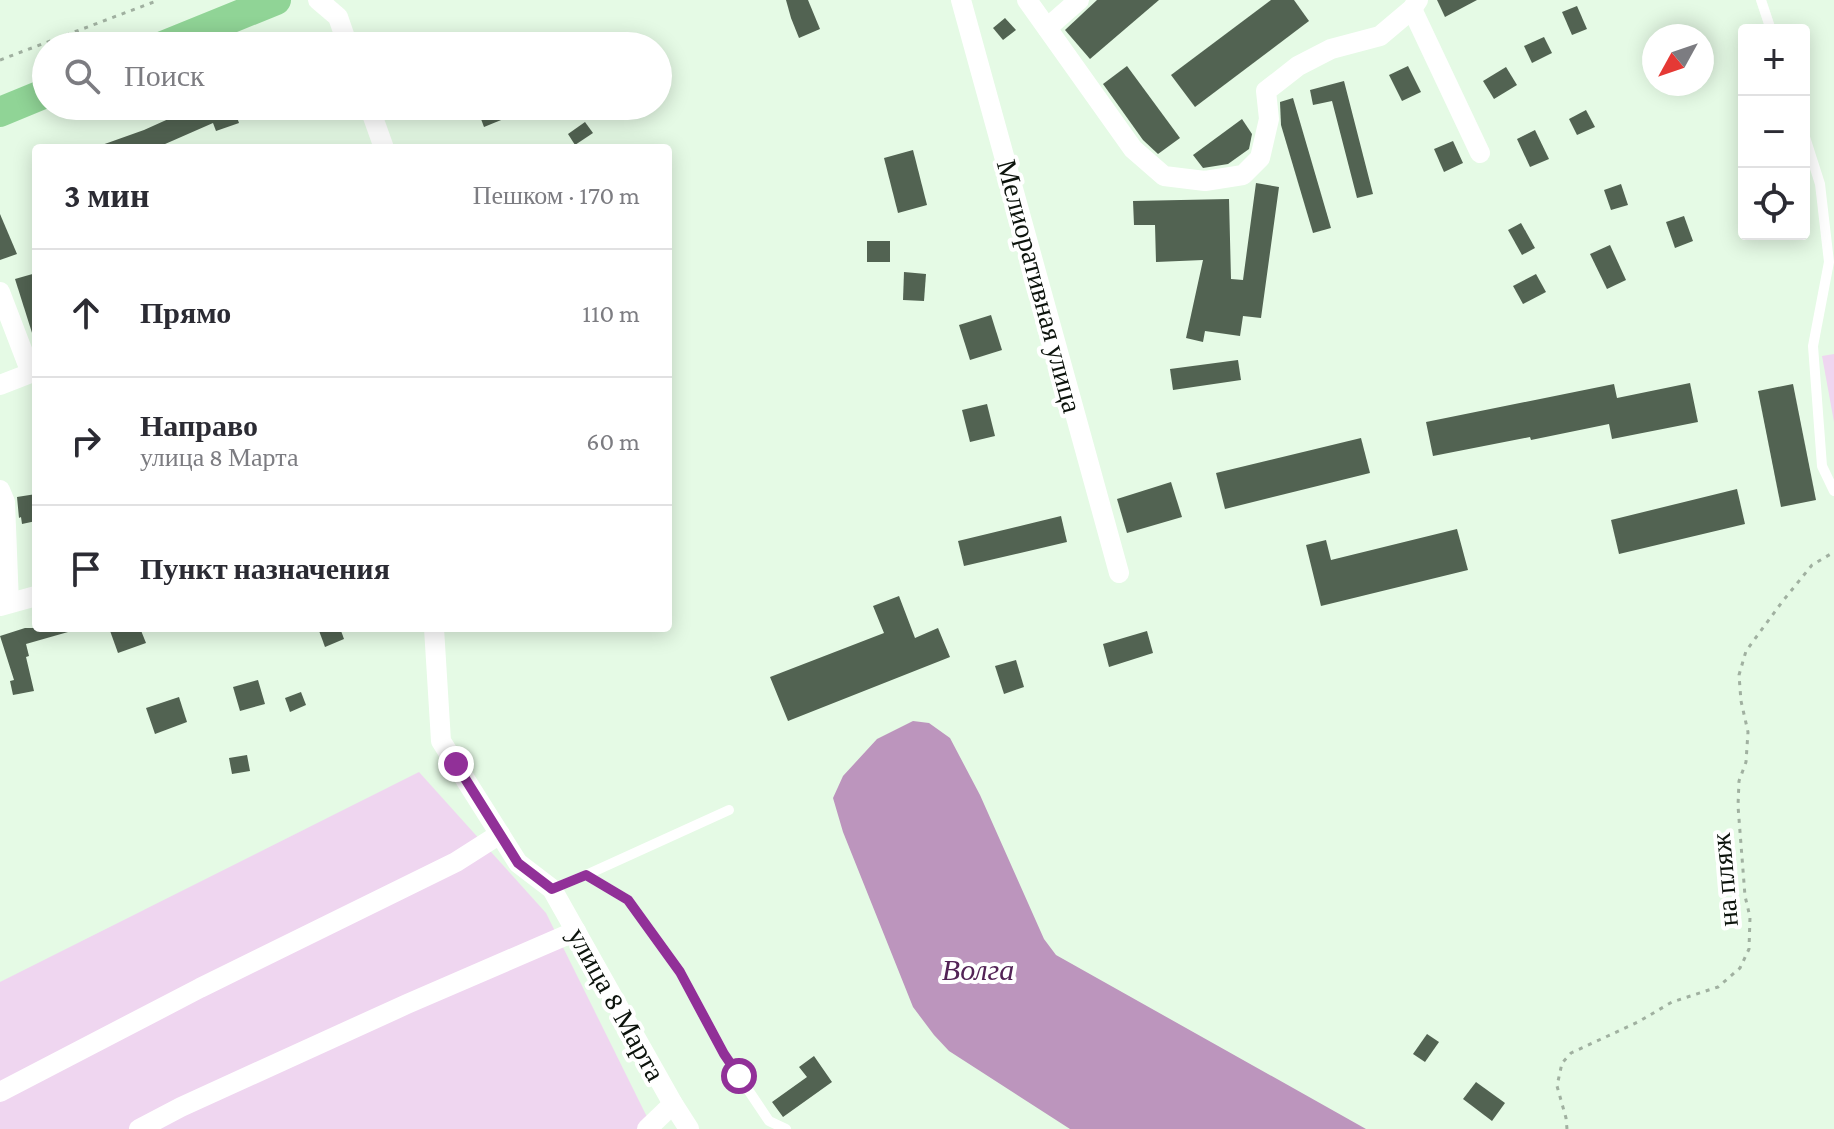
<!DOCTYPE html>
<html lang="ru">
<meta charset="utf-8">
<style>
:root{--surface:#fff;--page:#f2f2f3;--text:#2b2b33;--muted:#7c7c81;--line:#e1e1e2}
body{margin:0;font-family:"Crimson Pro",serif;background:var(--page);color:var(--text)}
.controls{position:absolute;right:24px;top:24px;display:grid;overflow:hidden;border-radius:8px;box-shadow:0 4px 20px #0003}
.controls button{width:72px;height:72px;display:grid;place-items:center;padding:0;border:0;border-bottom:2px solid var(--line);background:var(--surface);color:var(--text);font:40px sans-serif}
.compass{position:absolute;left:1642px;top:24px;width:72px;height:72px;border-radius:50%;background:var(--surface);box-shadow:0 4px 20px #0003;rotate:230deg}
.stop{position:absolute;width:24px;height:24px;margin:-18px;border:6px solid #913098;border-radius:50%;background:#fff}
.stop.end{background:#913098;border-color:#fff;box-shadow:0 2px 8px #0008}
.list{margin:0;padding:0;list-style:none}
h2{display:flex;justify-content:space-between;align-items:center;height:104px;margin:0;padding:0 32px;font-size:34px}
h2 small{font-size:26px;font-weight:400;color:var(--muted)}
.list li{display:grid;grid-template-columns:52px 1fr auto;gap:24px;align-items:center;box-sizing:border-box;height:128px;padding:0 32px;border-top:2px solid var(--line)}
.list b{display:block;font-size:30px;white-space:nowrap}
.list p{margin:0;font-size:26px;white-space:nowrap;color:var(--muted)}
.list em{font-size:26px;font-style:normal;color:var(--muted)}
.icon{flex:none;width:44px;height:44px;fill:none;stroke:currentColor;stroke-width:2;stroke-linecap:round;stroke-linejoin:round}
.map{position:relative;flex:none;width:1834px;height:1129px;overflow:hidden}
.search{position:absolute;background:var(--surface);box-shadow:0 4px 20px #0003;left:32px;top:32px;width:640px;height:88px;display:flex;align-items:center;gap:20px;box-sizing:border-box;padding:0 28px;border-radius:44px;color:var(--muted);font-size:30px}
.panel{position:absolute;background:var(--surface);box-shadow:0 4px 20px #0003;left:32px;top:144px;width:640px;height:488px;border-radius:8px}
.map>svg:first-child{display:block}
.green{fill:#efd6f0}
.water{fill:#bc95bd}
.building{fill:#526352}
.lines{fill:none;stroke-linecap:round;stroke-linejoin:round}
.path{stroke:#a0b0a0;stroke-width:3;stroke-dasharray:4 6;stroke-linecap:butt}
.lane{stroke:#fff;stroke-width:10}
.street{stroke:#fff;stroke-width:20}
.primary{stroke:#90d496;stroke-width:30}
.route{stroke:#913098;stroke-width:10}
.labels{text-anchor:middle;stroke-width:8;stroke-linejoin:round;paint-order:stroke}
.street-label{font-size:28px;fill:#0c130c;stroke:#fff}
.water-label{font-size:30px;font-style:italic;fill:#532356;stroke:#fff}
</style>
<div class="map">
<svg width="1834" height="1129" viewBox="0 0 1834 1129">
<rect width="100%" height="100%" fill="#e5fae5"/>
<!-- green -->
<g class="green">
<polygon points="1834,354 1834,422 1822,356"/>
<polygon points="419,772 546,913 653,1129 0,1129 0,982"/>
</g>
<!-- water -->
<polygon class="water" points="913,721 929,723 950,738 980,795 1044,939 1056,955 1366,1129 1070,1129 949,1051 934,1035 913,1007 843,832 833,798 843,776 877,739"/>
<!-- building -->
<g class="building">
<polygon points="786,0 808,0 820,29 799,38 791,18"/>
<polygon points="1097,0 1159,0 1090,59 1065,30"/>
<polygon points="1271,0 1294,0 1309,21 1195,107 1171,75"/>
<polygon points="1437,0 1477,0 1445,17"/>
<polygon points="1577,6 1587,29 1572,35 1562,12"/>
<polygon points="1005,18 1016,30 1003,40 993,28"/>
<polygon points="1544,37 1552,53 1532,63 1524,46"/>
<polygon points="1127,66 1180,138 1158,154 1143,140 1103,84"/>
<polygon points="1408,66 1421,92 1402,101 1389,75"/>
<polygon points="1506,67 1517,85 1494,99 1483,81"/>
<polygon points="1344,81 1373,194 1357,198 1332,101 1313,105 1310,90"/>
<polygon points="1293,98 1331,228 1313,233 1281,125 1280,102"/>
<polygon points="208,106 233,106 239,123 216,131 213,123 156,148 100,148 99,146 144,130 184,112 185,114"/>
<polygon points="490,106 501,106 506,118 484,127 478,111"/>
<polygon points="1586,110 1595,127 1577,135 1569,119"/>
<polygon points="1242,119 1252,134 1249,149 1228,164 1203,168 1193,155"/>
<polygon points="585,122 593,133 575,145 568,134"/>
<polygon points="1535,130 1549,159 1530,167 1517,139"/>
<polygon points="1453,141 1463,163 1444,172 1434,149"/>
<polygon points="913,150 927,205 898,213 884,158"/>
<polygon points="1256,183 1279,187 1261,318 1243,316 1240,336 1205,331 1203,342 1186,338 1203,260 1156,262 1155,225 1134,225 1133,201 1229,199 1231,279 1243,280"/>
<polygon points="1621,184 1628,205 1611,210 1604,190"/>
<polygon points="0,214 17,254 0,260"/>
<polygon points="1684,216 1693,241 1675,248 1666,222"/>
<polygon points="1521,223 1535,248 1522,255 1508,230"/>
<rect x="867" y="241" width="23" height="21"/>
<polygon points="1610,245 1626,280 1607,289 1590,254"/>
<polygon points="904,272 926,274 924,301 903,300"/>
<polygon points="36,273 36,336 33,336 15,279"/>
<polygon points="1536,274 1546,292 1523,304 1513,286"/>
<polygon points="991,315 1002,350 970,360 959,325"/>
<polygon points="1238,360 1241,380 1173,390 1170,369"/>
<polygon points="1690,383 1698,422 1612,439 1609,424 1531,440 1530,437 1433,456 1426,422 1614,384 1617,398"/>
<polygon points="1793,384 1816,500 1781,507 1758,391"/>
<polygon points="987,404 995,436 970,442 962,410"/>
<polygon points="1361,438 1370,473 1225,509 1216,473"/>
<polygon points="1171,482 1182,517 1127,533 1117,499"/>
<polygon points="1737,489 1745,524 1619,554 1611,520"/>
<polygon points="36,494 36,521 22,524 21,517 19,518 17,497"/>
<polygon points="1061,516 1067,542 964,566 958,541"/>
<polygon points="1457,529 1468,570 1321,606 1306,545 1326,540 1331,560"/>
<polygon points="899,596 915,638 938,628 950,657 788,721 770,677 884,633 873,606"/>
<polygon points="25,628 68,628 68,632 26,644 29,656 26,657 34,691 13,695 10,681 14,680 0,636"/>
<polygon points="109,628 140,628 146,643 118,653"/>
<polygon points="318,628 340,628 344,639 325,647"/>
<polygon points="1147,631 1153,653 1109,667 1103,644"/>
<polygon points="1016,660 1024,687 1004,694 995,666"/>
<polygon points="258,680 265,704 240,711 233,687"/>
<polygon points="301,692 306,705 290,712 285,698"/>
<polygon points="179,697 187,722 155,734 146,708"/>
<polygon points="247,755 250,771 232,774 229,758"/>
<polygon points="1427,1034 1439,1042 1425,1062 1413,1054"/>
<polygon points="814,1056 832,1082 783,1117 772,1102 807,1077 799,1067"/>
<polygon points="1476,1082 1505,1103 1492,1121 1463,1099"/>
</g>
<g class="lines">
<!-- path -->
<g class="path">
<polyline points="0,60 159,0"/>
<polyline points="1567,1129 1566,1118 1557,1086 1562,1063 1571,1053 1638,1022 1672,1002 1718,987 1740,968 1749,949 1750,917 1745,896 1738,806 1739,781 1746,762 1748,732 1741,701 1739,675 1746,651 1782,602 1812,565 1834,552"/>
</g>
<!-- lane -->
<g class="lane">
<polyline points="1761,0 1771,30"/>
<polyline points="1804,134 1820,184 1829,262 1813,346 1822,466 1834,491"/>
<polyline points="586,875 729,810"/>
<polyline points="552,889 586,875 628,900 680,972 724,1054 769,1121 786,1129"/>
</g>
<!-- street -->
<g class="street">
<polyline points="318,0 338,17 348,46"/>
<polyline points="961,0 1119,573"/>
<polyline points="1027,0 1133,149 1164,176 1205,181 1243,175 1260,158 1269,119 1266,91 1298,66 1331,49 1380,36 1412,9 1418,0"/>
<polyline points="1412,9 1480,153"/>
<polyline points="1047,28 1079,0"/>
<polyline points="369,106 384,148"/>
<polyline points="0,292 31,373"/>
<polyline points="0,385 36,371"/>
<polyline points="0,490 5,502 9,603"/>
<polyline points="0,606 36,596"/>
<polyline points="434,628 441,741 518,863 552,889 673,1104 689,1129"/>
<polyline points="0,1092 200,988 456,862 500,834"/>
<polyline points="139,1129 181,1107 407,1004 576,931"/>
<polyline points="647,1129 673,1104"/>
</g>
<!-- primary -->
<g class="primary">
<polyline points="163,46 276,0"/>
<polyline points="0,112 46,93"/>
</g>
</g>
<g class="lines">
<!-- route -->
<polyline class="route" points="456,764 518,863 552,889 586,875 628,900 680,972 724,1054 739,1076"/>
</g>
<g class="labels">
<!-- street labels -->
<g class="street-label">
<text transform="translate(1040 286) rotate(75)" y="10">Мелиоративная улица</text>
<text transform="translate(1724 880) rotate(-95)" y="10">на пляж</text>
<text transform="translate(617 1004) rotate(61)" y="10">улица 8 Марта</text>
</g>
<!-- water labels -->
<g class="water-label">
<text x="978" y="980">Волга</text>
</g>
</g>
</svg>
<div class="controls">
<button>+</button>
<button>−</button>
<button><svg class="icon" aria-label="locate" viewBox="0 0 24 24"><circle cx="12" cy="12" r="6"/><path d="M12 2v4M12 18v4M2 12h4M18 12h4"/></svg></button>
</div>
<svg class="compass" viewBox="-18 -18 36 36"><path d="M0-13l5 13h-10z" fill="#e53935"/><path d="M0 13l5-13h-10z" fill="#7c7c81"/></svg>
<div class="stop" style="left:739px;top:1076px"></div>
<div class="stop end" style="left:456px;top:764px"></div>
<div class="search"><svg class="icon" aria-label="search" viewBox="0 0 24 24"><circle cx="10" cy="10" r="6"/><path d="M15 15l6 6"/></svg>Поиск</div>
<section class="panel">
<h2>3 мин<small>Пешком · 170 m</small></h2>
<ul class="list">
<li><svg class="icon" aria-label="ahead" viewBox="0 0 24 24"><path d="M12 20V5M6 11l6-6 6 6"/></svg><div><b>Прямо</b></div><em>110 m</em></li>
<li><svg class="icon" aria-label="right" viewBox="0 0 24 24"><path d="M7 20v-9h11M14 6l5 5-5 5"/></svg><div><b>Направо</b><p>улица 8 Марта</p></div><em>60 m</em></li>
<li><svg class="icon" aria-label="arrive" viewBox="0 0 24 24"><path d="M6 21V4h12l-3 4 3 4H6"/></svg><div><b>Пункт назначения</b></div></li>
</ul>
</section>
</div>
